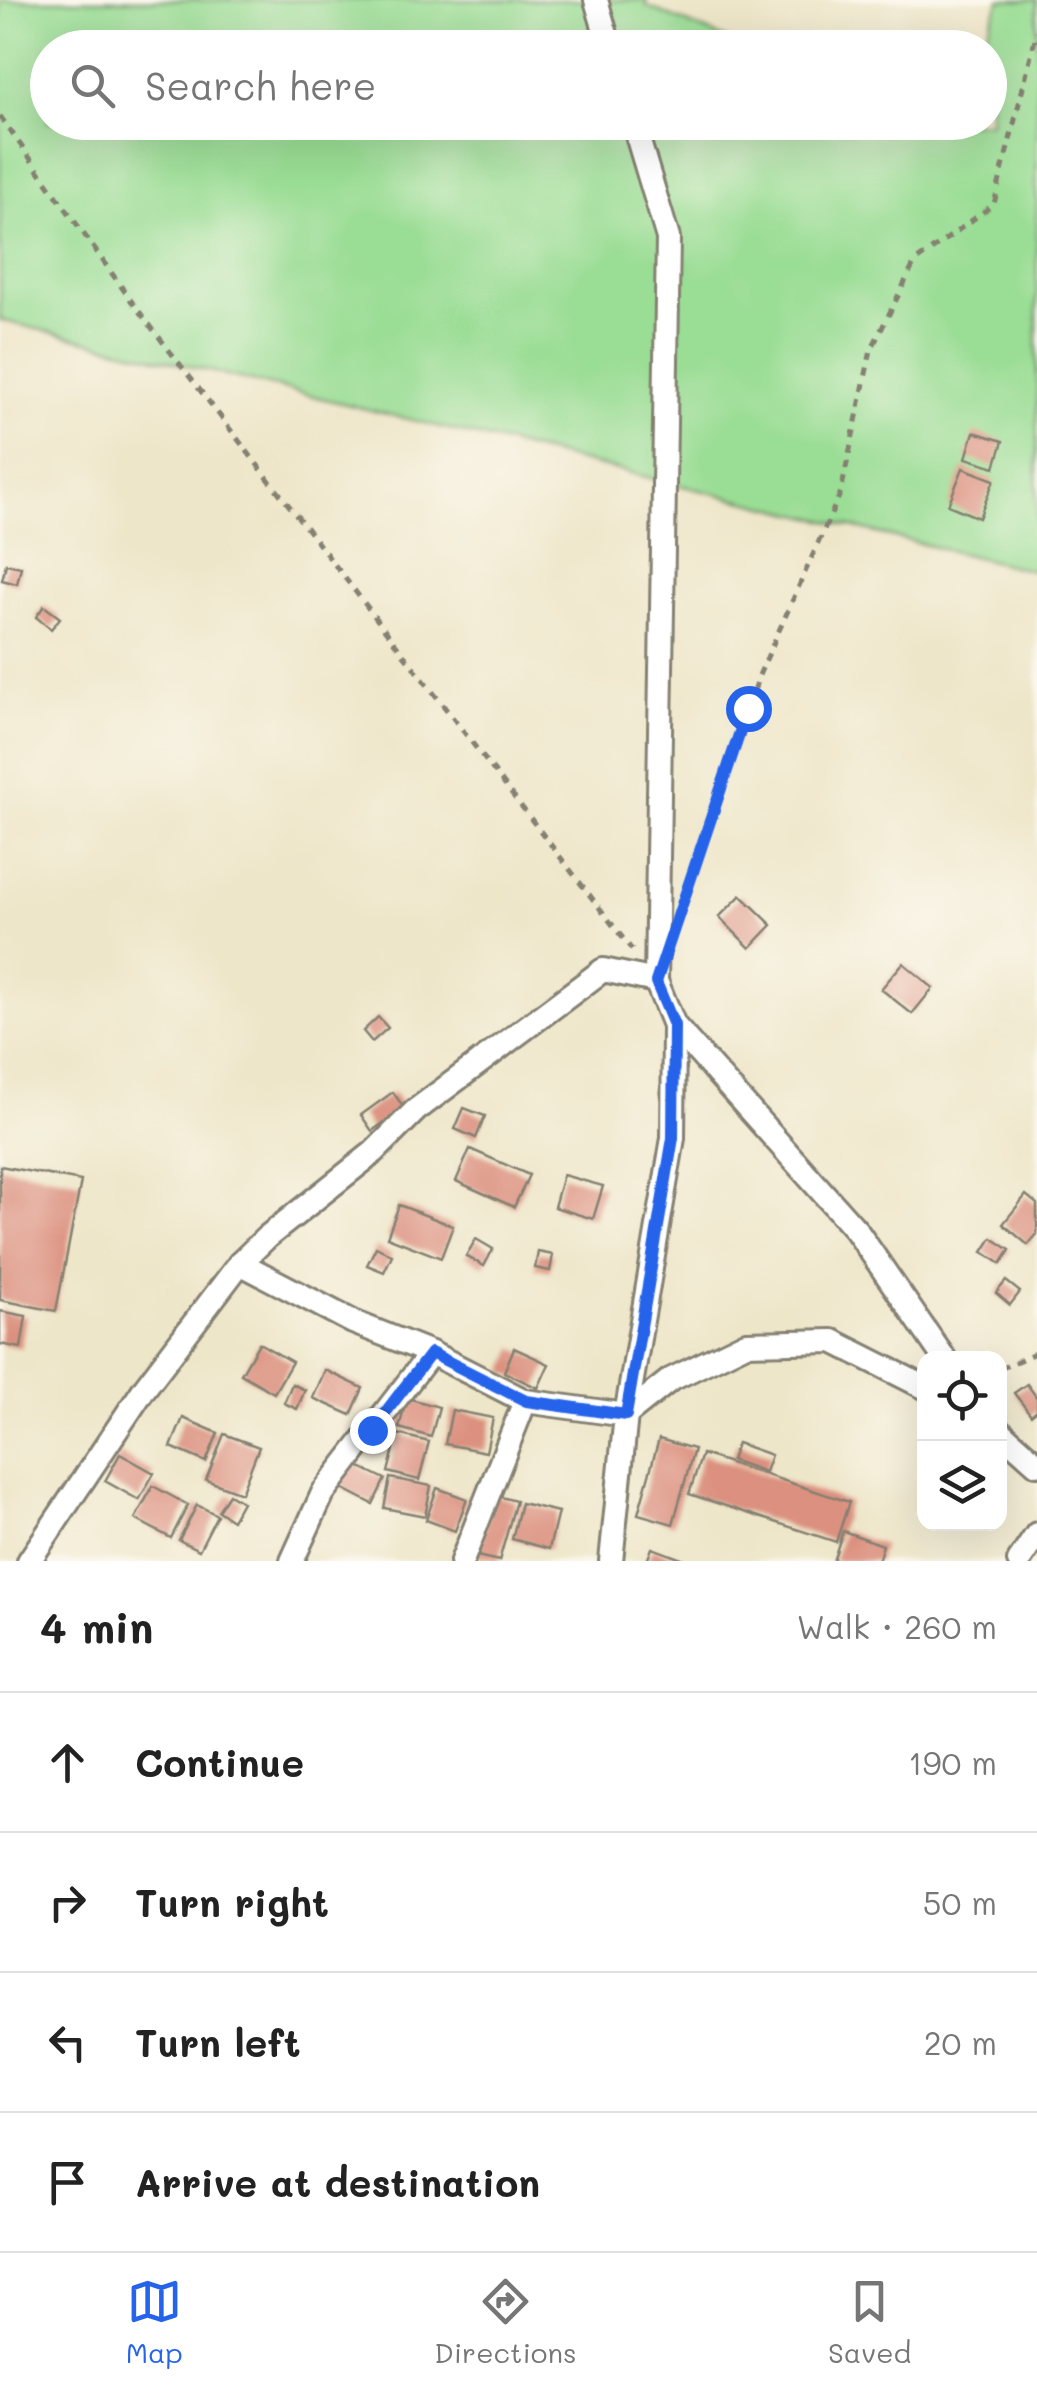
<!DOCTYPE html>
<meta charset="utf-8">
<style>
:root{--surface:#fff;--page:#f6f6f6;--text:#222;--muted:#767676;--line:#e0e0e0;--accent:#2563eb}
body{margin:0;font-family:Mali,sans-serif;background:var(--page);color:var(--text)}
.controls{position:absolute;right:30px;bottom:30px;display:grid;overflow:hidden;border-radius:20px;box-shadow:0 10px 40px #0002}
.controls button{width:90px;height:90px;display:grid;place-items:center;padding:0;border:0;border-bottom:2px solid var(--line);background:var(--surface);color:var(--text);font:50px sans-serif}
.stop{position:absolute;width:30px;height:30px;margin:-22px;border:8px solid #2563eb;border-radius:50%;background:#fff}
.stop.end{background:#2563eb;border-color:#fff;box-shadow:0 2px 10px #0008}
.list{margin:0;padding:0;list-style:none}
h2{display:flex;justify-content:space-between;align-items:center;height:130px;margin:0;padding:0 40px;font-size:42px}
h2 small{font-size:32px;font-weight:400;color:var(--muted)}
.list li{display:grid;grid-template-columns:65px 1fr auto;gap:30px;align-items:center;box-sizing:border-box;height:140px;padding:0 40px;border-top:2px solid var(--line)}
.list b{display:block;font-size:38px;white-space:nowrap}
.list em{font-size:32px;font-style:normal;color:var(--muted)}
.icon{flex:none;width:55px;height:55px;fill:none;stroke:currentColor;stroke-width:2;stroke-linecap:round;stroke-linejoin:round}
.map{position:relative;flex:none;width:1037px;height:1561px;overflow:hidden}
.search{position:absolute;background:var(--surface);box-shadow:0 10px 40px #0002;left:30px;right:30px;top:30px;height:110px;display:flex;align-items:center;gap:25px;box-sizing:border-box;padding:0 35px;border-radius:55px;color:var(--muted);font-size:38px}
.sheet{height:690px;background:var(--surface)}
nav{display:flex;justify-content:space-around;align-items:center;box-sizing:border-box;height:140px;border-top:2px solid var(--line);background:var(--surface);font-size:28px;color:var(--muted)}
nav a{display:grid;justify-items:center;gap:5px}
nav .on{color:var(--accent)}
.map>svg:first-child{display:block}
.grass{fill:#9add94;stroke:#5b7c58;stroke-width:2.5}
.building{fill:#dc907f}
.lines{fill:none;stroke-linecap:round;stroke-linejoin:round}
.street-casing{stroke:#858172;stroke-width:28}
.path{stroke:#858172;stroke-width:5;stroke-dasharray:8 8;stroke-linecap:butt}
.street{stroke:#fff;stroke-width:22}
.route{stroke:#2563eb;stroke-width:12}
</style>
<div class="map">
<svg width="1037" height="1561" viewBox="0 0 1037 1561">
<rect width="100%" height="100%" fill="#fbf7ec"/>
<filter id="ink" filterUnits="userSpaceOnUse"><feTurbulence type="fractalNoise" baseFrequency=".01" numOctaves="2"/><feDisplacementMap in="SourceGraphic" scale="20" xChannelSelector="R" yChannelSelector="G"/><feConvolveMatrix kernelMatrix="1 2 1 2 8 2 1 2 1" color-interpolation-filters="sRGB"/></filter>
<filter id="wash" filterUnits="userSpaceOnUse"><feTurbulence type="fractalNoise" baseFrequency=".0048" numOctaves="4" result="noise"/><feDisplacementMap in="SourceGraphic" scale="40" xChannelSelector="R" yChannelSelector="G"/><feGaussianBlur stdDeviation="2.25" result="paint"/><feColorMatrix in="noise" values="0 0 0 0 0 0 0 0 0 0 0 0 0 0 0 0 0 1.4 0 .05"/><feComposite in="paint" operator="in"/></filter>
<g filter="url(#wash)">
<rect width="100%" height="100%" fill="#eee6c9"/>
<!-- grass -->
<polygon class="grass" points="0,0 647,0 646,6 744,47 48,48 48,122 923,122 946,132 950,123 990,122 990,48 981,47 1000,0 1037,0 1037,572 0,320"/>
<g id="blocks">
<!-- building -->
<g class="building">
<polygon points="974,432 1003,441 995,467 966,458"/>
<polygon points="963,468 994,480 979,518 948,505"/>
<polygon points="6,564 21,567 17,584 2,580"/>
<polygon points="44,606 60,618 51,629 36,617"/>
<polygon points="741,895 772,925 750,948 719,917"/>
<polygon points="903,963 933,988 912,1014 881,989"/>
<polygon points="378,1017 388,1028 372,1042 363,1031"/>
<polygon points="393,1092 404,1108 372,1131 361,1115"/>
<polygon points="464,1108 485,1116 476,1138 455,1129"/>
<polygon points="470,1149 529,1175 514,1207 456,1181"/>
<polygon points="0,1166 81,1181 56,1311 0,1300"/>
<polygon points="563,1175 603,1186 593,1219 554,1207"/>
<polygon points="1026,1195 1037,1204 1037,1234 1028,1245 1003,1224"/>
<polygon points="399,1205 453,1226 441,1258 387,1237"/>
<polygon points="992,1238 1010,1250 1001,1264 983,1252"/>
<polygon points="476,1239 493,1249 484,1266 466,1256"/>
<polygon points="376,1247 392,1255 384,1272 367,1265"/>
<polygon points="538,1252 553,1255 550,1271 535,1268"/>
<polygon points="1006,1281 1020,1292 1010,1305 996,1293"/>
<polygon points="0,1311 26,1316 21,1348 0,1344"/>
<polygon points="259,1343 292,1362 274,1393 241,1374"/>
<polygon points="514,1348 549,1364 538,1388 504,1372"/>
<polygon points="325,1370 363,1388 351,1415 313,1398"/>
<polygon points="292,1384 305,1390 297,1409 284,1403"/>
<polygon points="1027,1384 1037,1398 1037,1410 1031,1415 1014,1393"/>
<polygon points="407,1398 439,1407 431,1437 399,1428"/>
<polygon points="452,1410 493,1418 486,1452 445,1444"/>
<polygon points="183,1418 218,1433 206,1462 171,1447"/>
<polygon points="224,1434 259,1447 241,1493 206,1480"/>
<polygon points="398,1434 429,1442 419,1480 388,1472"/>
<polygon points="659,1439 694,1449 673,1524 638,1514"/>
<polygon points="737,1443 771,1455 765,1472 731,1460"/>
<polygon points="120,1454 154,1473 139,1500 105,1481"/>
<polygon points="702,1454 849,1502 836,1542 689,1494"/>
<polygon points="352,1463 385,1479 373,1504 340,1487"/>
<polygon points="390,1478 431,1486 425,1516 384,1508"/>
<polygon points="153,1486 188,1505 171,1538 135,1519"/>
<polygon points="437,1488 467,1499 455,1531 426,1520"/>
<polygon points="229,1494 242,1502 232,1520 218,1511"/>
<polygon points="494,1495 516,1501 499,1561 477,1556"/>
<polygon points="521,1503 558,1512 549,1549 512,1539"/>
<polygon points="197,1505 217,1515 199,1550 179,1540"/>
<polygon points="843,1531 883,1545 878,1561 833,1561"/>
<polygon points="652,1548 687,1561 647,1561"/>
</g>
</g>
</g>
<g filter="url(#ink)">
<use href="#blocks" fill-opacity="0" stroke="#858172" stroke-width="2.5"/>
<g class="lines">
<!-- street casing -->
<g class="street-casing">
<g id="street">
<polyline points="596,0 610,48"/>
<polyline points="633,122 668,238 656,981 674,1025 856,1230 944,1358"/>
<polyline points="240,1263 353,1322 431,1353 525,1401 626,1415 670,1380 746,1343 833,1341 924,1387"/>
<polyline points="1000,1431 1037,1464"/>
<polyline points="29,1561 144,1389 240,1263 267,1237 374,1152 416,1110 603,970 656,981"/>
<polyline points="292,1561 323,1493 431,1353"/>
<polyline points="462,1561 525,1401"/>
<polyline points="611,1561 626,1415 673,1138 674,1025"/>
<polyline points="1019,1561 1037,1534"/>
</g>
</g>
<!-- path -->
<g class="path">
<polyline points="0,116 135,306 632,950"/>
<polyline points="683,903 760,673 841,492 871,350 915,262 994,204 1037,31"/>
<polyline points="1000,1369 1037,1352"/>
</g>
<!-- street -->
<use href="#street" class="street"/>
</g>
</g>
<g class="lines" filter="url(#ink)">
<!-- route -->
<polyline class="route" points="372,1430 431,1353 526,1401 626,1415 673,1138 674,1025 656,982 748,708"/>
</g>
</svg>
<div class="controls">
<button><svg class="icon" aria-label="locate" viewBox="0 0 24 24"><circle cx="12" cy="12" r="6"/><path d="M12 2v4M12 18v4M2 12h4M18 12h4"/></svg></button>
<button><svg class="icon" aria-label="layers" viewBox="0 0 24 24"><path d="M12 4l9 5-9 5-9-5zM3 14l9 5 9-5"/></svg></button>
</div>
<div class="stop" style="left:748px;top:708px"></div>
<div class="stop end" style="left:372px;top:1430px"></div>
<div class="search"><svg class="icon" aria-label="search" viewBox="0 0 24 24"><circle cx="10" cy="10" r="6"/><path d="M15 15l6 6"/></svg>Search here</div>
</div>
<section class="sheet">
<h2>4 min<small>Walk · 260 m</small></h2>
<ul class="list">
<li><svg class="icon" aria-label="ahead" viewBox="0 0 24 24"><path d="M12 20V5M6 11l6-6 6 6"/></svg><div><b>Continue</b></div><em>190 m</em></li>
<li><svg class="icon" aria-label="right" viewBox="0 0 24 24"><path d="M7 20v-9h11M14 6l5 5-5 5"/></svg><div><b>Turn right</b></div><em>50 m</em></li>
<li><svg class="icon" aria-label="left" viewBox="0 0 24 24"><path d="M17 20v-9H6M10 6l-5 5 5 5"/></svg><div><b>Turn left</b></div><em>20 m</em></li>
<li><svg class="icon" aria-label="arrive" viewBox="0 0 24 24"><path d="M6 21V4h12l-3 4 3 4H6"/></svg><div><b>Arrive at destination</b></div></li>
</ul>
</section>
<nav>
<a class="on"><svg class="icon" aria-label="map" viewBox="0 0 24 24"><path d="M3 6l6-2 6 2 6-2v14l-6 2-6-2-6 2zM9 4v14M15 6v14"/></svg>Map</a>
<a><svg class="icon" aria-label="directions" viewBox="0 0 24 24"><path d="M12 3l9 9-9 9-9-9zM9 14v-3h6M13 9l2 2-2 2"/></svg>Directions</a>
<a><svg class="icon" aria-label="saved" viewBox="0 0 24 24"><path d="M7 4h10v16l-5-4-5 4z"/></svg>Saved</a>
</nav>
